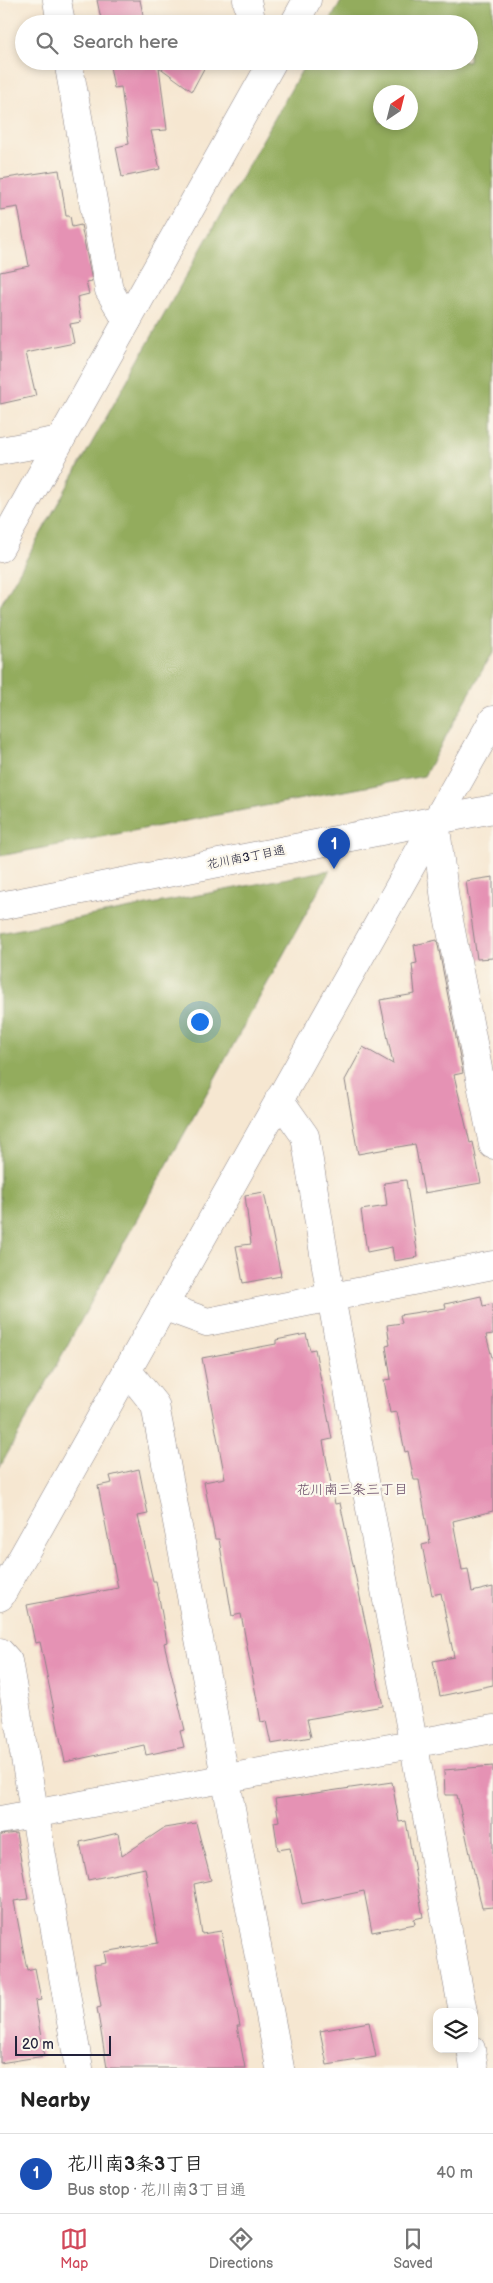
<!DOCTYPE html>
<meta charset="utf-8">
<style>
:root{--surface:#fff;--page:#f6f6f6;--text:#222;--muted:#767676;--line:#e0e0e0;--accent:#d1495b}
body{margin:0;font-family:"Balsamiq Sans","Klee One",sans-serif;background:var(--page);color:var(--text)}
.controls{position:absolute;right:15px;bottom:15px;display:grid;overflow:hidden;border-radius:10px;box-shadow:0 2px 8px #0003}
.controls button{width:45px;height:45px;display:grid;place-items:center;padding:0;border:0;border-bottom:1px solid var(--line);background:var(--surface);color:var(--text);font:25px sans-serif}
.compass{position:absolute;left:373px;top:85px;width:45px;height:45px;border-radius:50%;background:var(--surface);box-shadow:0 2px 8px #0003;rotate:35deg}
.scale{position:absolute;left:15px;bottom:12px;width:96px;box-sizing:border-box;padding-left:5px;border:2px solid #22223b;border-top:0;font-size:14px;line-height:18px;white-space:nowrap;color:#22223b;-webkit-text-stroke:4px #fbf7ec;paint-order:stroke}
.you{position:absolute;left:199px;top:1021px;width:18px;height:18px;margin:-12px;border:4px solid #fff;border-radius:50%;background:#1a73e8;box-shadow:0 0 0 8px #1a73e833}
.badge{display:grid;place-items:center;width:32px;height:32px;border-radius:50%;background:var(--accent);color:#fff;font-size:16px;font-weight:700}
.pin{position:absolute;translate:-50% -41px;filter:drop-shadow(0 1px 2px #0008)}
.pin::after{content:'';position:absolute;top:26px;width:18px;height:15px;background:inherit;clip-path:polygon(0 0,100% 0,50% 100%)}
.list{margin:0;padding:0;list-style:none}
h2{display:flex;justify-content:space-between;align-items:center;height:65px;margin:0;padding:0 20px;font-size:21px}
h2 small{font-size:16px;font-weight:400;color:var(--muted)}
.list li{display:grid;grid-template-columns:32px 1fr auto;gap:15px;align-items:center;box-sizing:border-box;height:80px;padding:0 20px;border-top:1px solid var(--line)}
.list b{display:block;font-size:19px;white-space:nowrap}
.list p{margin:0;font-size:16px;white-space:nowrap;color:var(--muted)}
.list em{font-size:16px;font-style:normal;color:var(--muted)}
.icon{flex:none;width:28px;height:28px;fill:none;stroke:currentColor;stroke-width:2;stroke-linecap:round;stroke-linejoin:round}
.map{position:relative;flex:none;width:493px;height:2068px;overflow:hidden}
.search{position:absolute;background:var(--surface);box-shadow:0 2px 8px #0003;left:15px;right:15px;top:15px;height:55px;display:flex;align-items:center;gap:12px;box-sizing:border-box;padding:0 18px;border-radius:28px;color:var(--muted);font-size:19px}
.sheet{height:145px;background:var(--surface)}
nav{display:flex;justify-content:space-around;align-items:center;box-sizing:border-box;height:70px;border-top:1px solid var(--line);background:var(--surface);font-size:14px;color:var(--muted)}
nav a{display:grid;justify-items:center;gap:2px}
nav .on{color:var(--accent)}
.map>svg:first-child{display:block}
.forest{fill:#93ac5d;stroke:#5a674c;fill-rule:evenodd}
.building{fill:#e592b4}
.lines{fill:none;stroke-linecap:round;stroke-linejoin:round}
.minor-casing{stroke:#8c8486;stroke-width:29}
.minor{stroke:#fff;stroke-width:28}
.labels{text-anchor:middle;stroke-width:4.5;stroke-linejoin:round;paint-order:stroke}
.street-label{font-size:12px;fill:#22223b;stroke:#fbf7ec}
.neighbourhood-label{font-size:14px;fill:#664965;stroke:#fbf7ec}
</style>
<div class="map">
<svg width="493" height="2068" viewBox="0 0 493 2068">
<rect width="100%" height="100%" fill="#fbf7ec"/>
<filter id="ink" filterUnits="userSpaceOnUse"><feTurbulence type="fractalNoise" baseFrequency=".02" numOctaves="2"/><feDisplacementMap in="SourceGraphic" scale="10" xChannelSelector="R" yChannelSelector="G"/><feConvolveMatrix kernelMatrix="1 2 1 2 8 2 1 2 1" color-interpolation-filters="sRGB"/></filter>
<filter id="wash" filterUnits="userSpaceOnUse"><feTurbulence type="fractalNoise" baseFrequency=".0096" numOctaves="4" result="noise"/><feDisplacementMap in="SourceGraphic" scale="20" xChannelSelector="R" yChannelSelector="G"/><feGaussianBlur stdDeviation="1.12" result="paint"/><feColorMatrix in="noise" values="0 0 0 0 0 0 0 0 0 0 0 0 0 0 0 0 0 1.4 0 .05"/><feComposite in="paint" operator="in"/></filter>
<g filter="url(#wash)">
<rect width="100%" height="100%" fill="#f6e7d1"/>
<!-- forest -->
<g class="forest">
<path d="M342,0H493V651L424,776L0,856V606L307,61H469V24H328ZM380,92H410V122H380Z"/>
<polygon points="330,870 0,1467 0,933"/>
</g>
<g id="blocks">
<!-- building -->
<g class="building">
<polygon points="97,0 140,0 145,24 102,24"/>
<polygon points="109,61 208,61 192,91 159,67 167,130 151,131 160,169 122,177 116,147 129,144 121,87 114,88"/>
<polygon points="59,170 66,216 70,216 72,227 81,225 92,281 86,282 89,294 77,297 81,322 70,324 74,343 26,353 36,396 0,404 0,272 29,266 18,207 0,210 0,179"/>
<polygon points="493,877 493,958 477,959 466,881"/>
<polygon points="437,940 463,1073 454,1075 470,1143 473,1142 481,1183 424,1193 415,1144 358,1154 345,1080 363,1047 393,1064 380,1000 415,994 412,964 417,963 414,945"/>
<polygon points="406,1180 418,1257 394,1261 392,1247 367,1252 361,1210 387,1206 384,1183"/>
<polygon points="264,1192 281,1276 243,1283 236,1246 251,1244 245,1195"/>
<polygon points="481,1296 483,1306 493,1304 493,1334 486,1335 493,1361 493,1511 453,1521 462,1570 468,1569 472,1592 493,1587 493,1685 440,1696 433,1661 454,1657 441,1593 432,1595 422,1545 430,1543 419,1480 414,1480 408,1451 405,1452 397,1412 390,1413 384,1380 391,1379 386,1346 390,1345 387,1325 402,1323 400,1315 446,1308 445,1304"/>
<polygon points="306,1334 310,1350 315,1349 332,1439 323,1441 335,1504 340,1503 383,1706 307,1719 311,1737 271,1744 266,1721 261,1722 241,1614 232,1616 219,1539 215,1539 204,1482 225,1478 202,1358 276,1344 276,1340"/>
<polygon points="139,1469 148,1514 138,1516 153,1581 156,1581 167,1642 164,1643 185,1730 180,1731 184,1747 146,1755 144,1745 65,1762 40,1642 35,1643 27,1605 118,1588 98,1486 112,1483 110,1476"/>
<polygon points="493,1766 493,1907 482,1908 457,1795 445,1795 444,1770"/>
<polygon points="392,1782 399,1822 406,1821 423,1917 414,1919 415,1924 372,1932 364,1891 302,1904 290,1848 278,1850 274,1822 279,1821 275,1799"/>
<polygon points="196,1823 211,1880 194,1884 202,1934 221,1931 240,2026 237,2026 245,2068 107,2068 97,2008 101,2007 94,1965 106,1963 104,1952 158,1943 145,1868 88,1880 80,1842 118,1833 122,1856 164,1828"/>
<polygon points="16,1833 28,1899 14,1901 27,1970 35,1968 41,2000 35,2001 44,2056 0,2063 0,1835"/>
<polygon points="369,2022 376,2057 327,2065 320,2031"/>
</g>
</g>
</g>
<g filter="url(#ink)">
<use href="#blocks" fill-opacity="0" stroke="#8c8486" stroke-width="1"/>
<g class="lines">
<!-- minor casing -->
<g class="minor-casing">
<g id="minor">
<polyline points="57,0 61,24"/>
<polyline points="247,0 252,24"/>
<polyline points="294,24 307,0"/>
<polyline points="68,61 109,290 127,321"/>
<polyline points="0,451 60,440"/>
<polyline points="0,548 273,61"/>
<polyline points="435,820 445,900 493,1145"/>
<polyline points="0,906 493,809"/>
<polyline points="279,1099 305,1136 331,1297 463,2012"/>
<polyline points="163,1306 207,1322 493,1265"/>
<polyline points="127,1370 155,1405 280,2068"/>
<polyline points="0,1597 493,720"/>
<polyline points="0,1652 8,1661 79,2068"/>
<polyline points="0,1820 493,1729"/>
<polyline points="471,2049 474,2068"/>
</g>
</g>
<!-- minor -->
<use href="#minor" class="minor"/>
</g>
</g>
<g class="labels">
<!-- street labels -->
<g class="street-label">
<text transform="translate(246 857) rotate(-11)" y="4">花川南3丁目通</text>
</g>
<!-- neighbourhood labels -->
<g class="neighbourhood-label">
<text x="352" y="1494">花川南三条三丁目</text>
</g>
</g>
</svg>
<div class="controls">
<button><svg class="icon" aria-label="layers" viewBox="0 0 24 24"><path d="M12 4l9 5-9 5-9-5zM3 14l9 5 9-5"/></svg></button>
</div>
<svg class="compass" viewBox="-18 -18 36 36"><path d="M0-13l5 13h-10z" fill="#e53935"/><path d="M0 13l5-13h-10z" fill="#767676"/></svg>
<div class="scale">20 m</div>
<div class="you"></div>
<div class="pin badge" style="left:334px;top:869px;background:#1a4fb4">1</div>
<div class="search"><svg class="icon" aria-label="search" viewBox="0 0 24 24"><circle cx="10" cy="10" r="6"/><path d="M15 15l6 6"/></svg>Search here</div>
</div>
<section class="sheet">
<h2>Nearby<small></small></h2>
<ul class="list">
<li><span class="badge" style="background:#1a4fb4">1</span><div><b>花川南3条3丁目</b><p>Bus stop · 花川南3丁目通</p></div><em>40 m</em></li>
</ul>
</section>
<nav>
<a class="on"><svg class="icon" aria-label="map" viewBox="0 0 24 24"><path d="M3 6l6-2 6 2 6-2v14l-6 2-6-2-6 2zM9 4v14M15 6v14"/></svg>Map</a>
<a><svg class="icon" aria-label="directions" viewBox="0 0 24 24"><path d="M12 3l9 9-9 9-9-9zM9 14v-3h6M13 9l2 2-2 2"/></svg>Directions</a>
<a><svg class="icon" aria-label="saved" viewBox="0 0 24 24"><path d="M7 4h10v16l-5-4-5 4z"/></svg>Saved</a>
</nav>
